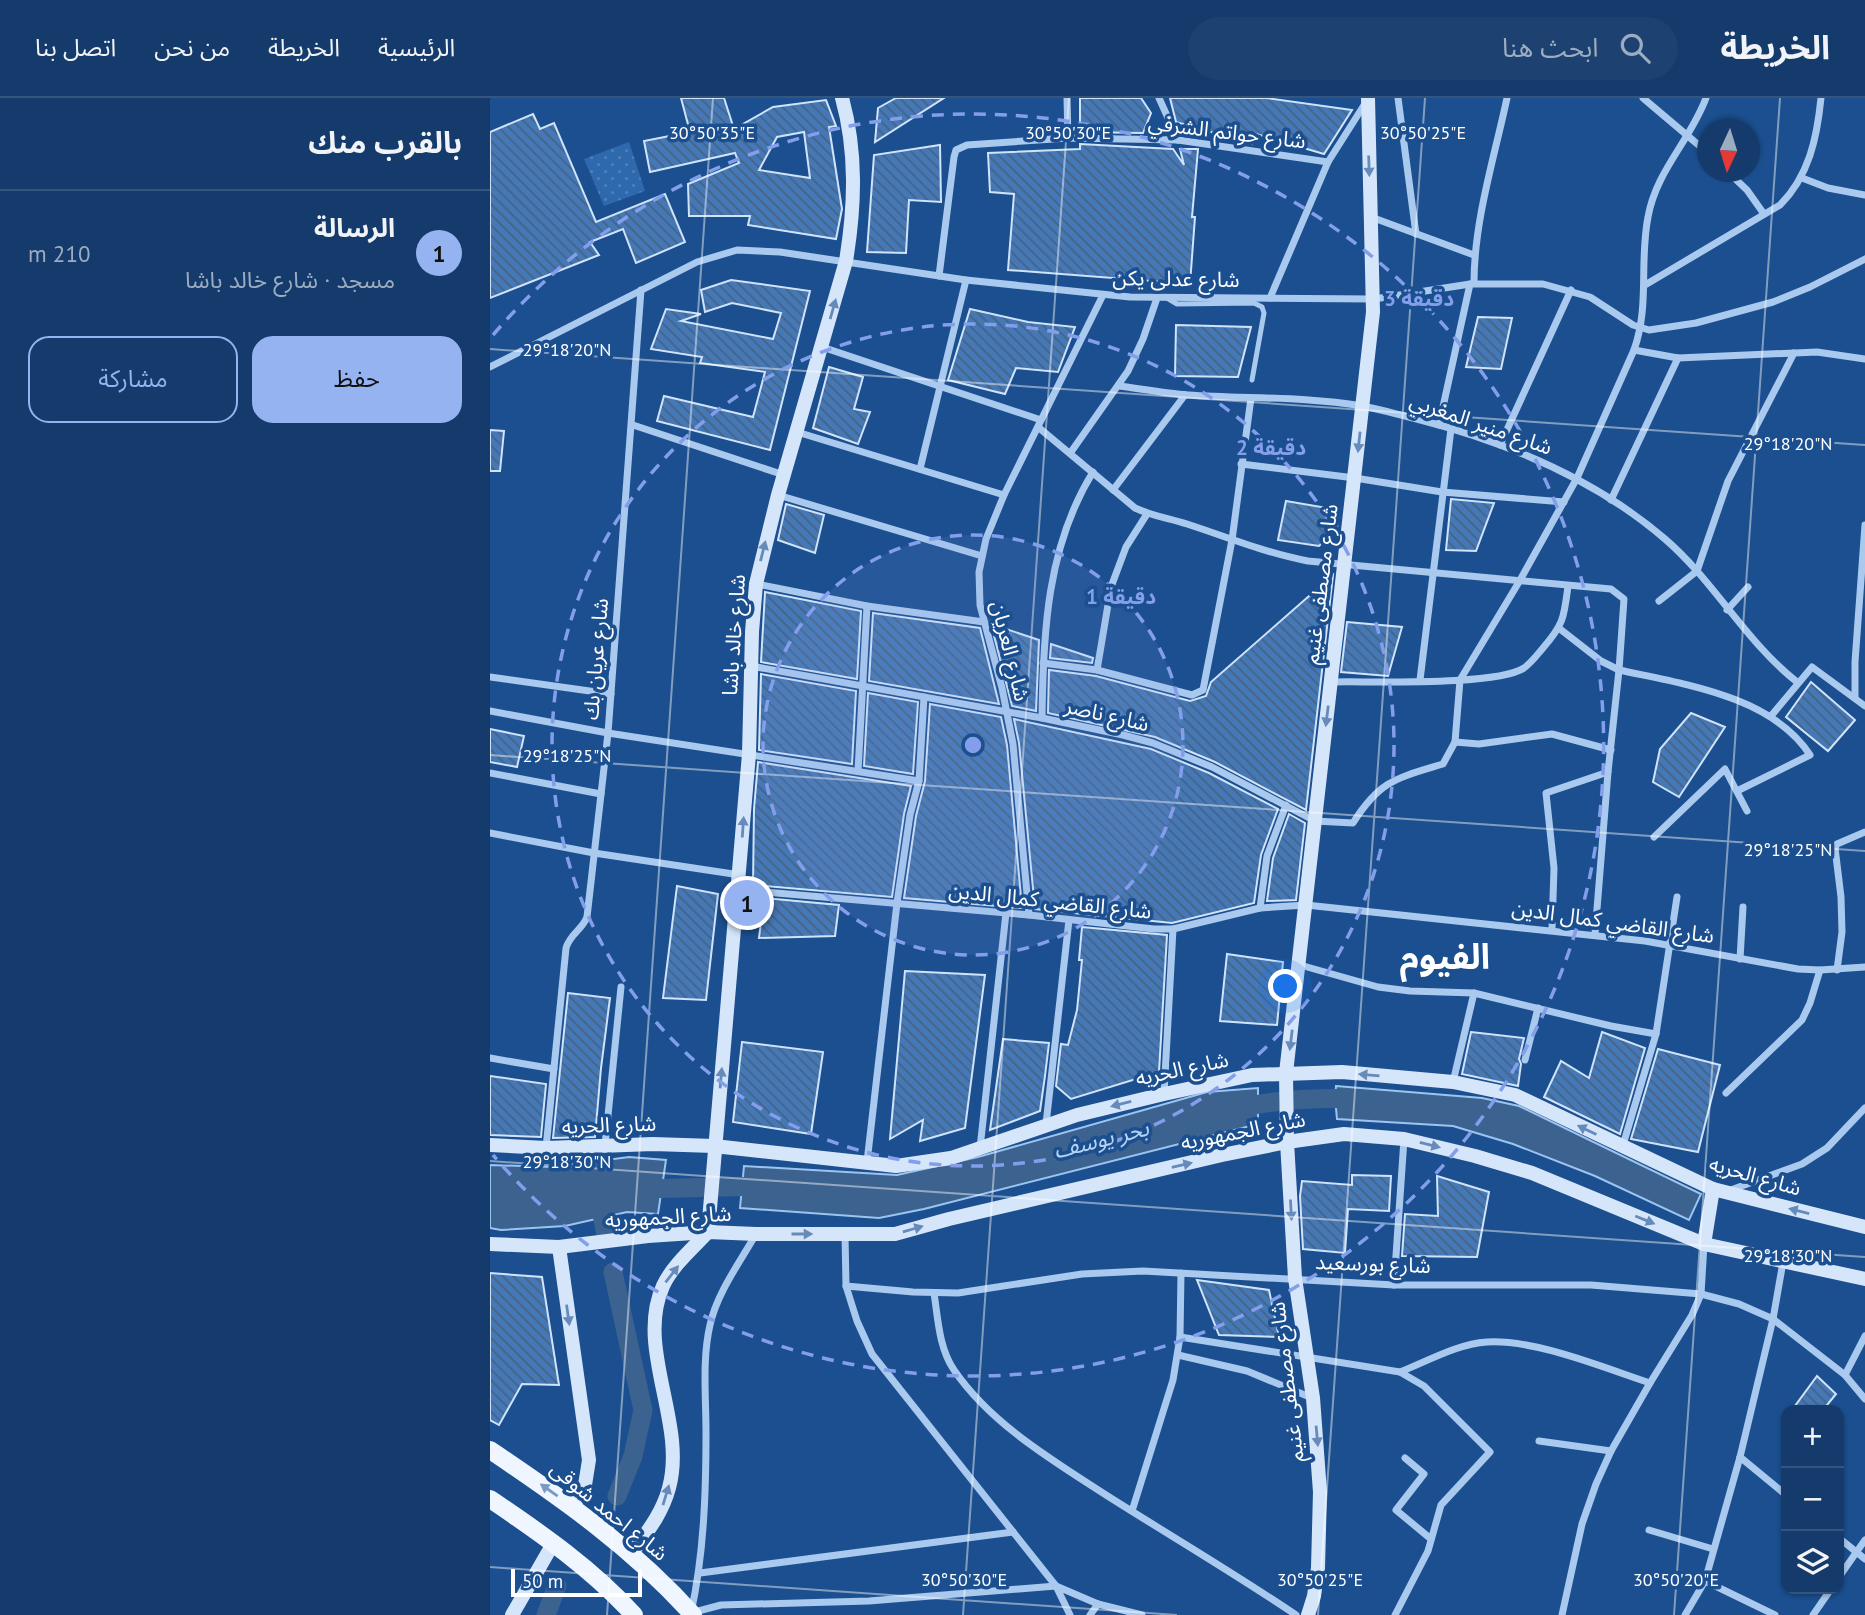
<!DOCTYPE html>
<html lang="ar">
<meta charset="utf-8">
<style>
:root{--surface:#143b6b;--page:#1d4271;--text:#f1f3f6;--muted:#9dadc1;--line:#33557e;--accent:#95b2f1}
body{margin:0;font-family:"PT Sans","Noto Sans Arabic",sans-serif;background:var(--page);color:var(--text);direction:rtl}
.controls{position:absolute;right:21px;bottom:21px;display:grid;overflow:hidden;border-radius:14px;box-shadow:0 2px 5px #0004}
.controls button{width:63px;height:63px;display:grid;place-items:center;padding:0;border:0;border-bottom:2px solid var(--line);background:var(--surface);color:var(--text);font:35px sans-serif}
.compass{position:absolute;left:1207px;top:21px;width:63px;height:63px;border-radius:50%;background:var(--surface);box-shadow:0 2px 5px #0004;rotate:184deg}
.scale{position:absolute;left:21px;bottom:18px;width:131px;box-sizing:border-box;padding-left:7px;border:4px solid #fff;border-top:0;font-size:19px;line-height:24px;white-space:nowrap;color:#fff;-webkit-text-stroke:5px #1b4f8f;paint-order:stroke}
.you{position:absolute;left:796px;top:889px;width:24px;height:24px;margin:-18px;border:5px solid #fff;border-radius:50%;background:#1a73e8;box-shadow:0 0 0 10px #1a73e833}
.badge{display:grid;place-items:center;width:46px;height:46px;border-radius:50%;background:var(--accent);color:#111;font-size:23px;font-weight:700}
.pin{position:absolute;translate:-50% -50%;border:4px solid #fff;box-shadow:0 2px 7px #0006}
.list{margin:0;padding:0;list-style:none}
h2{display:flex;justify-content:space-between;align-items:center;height:91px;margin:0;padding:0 28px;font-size:30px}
h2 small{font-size:23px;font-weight:400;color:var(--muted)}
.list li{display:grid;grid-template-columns:46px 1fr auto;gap:21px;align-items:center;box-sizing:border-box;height:126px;padding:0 28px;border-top:2px solid var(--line)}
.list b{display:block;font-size:26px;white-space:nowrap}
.list p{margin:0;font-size:23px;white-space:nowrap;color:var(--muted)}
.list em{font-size:23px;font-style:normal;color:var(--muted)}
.actions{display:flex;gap:14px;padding:21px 28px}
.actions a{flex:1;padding:16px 0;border:2px solid var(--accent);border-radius:21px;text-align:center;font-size:24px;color:var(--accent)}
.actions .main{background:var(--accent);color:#111}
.icon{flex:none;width:38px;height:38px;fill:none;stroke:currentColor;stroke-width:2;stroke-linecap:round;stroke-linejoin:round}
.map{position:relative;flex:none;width:1375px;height:1517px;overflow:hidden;direction:ltr}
header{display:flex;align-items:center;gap:42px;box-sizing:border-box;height:98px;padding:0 35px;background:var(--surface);border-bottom:2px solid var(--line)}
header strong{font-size:33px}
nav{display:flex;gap:38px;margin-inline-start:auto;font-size:24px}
.search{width:490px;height:63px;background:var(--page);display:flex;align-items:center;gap:18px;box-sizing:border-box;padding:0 24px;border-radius:38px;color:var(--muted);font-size:26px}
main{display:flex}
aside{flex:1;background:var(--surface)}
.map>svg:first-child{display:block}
.park{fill:url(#park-dots)}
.water{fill:#3c6290;stroke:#9cc4f0;stroke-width:2}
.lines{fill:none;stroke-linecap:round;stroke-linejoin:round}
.canal{stroke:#3c6290;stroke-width:19}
.building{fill:url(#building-back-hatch);stroke:#cfe3fa;stroke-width:2;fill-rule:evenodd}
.lane{stroke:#a9c9ee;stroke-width:5}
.street{stroke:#a9c9ee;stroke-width:7}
.secondary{stroke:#d6e6fa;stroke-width:14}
.primary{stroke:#f0f6ff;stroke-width:18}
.oneway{fill:#668bba}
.oneway2{fill:#7b9ac1}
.ticks{fill:none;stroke:#fff;stroke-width:2;stroke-opacity:0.45}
.ring{fill:none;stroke:#839eea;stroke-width:3.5;stroke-dasharray:12 9}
.labels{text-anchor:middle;stroke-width:7;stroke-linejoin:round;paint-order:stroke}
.street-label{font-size:21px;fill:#fff;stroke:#1b4f8f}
.water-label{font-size:23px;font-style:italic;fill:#b5d3f5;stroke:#1b4f8f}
.town-label{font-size:35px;font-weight:bold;fill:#fff;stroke:#1b4f8f}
.ticks-label{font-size:18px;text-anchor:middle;fill:#fff;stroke:#1b4f8f;stroke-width:7;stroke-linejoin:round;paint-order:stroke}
.centre{fill:#839eea;stroke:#1b4f8f;stroke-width:3.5}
.ring-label{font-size:21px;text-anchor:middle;font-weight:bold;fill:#839eea;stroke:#1b4f8f;stroke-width:7;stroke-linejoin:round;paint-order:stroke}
</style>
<header>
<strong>الخريطة</strong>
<div class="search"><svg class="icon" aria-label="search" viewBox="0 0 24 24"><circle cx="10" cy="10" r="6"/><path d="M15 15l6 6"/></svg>ابحث هنا</div>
<nav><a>الرئيسية</a><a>الخريطة</a><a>من نحن</a><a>اتصل بنا</a></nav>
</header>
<main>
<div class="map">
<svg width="1375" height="1517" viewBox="0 0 1375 1517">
<defs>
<pattern id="park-dots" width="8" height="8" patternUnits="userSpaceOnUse" patternTransform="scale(1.75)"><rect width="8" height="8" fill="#2e69ad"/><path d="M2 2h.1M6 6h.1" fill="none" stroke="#4d80b9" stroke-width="1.8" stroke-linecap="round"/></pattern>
<pattern id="building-back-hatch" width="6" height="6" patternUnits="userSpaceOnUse" patternTransform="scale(1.75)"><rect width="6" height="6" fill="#4478b7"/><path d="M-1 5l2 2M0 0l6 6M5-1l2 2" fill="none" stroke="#486282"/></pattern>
</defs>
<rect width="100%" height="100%" fill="#1b4f8f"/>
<!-- park -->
<polygon class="park" points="139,44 155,93 114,108 94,61"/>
<!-- water -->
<g class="water">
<polygon points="846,988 992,1000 1029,1008 1211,1096 1199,1122 1105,1078 1023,1046 963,1028 847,1021 845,1000"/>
<polygon points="768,990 768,1026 434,1111 389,1120 250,1110 254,1068 407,1077 488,1059 717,994"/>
<polygon points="139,1059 176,1062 168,1116 137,1114 75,1128 11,1132 0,1130 0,1067 63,1069"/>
</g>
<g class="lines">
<!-- canal -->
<g class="canal">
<path d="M743,1011C784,1002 827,999 869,1001"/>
<polyline points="148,1091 278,1088"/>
<polyline points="108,1094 116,1138"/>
<polyline points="123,1174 153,1312 143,1358 127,1398"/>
<polyline points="56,1517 67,1488"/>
</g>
</g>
<!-- building -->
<g class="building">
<path d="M191,0H234L244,31L283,9L336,2L346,28L339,29L352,111L346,141L258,127L260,118H199L198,86L249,65L245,55L160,74L154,43L200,34ZM314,34L320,80L269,72L287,39Z"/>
<polygon points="406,0 454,0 385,44 388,10"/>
<polygon points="590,0 651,0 661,15 653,35 590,34"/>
<polygon points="680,0 776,0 862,12 834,56 763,35 762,46 686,24"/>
<polygon points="43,16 50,31 64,25 106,124 175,96 195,144 146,165 133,131 100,144 109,157 0,200 0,34"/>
<polygon points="590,46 683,51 694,67 690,51 708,51 702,119 705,119 700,186 518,172 524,96 500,94 498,55 590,51"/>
<polygon points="450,47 451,104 419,102 416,155 377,154 384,57"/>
<polygon points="241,182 320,193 280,352 167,323 174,298 263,319 275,274 210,265 212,259 161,251 176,211 211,216 191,223 283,241 291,215 242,205 215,214 211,192"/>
<polygon points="480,211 538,224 585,229 568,274 526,270 515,296 458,282"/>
<polygon points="988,219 1022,220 1011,271 976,269"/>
<polygon points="686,227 761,229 748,279 685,278"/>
<polygon points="339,269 373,279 364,311 380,314 368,346 323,330"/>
<polygon points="0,332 14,333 10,373 0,373"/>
<polygon points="961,401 1004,405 986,453 956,452"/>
<polygon points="796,403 849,412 847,430 829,448 788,442"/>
<polygon points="296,406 334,417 325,455 288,442"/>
<polygon points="843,477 816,712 725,664 665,639 558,615 559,572 606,578 700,603 716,598 721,584"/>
<polygon points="275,494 371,513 367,581 271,564"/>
<polygon points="383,515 490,530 509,606 379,583"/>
<polygon points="857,524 912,529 898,578 851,574"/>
<polygon points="501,526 549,542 546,613 522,608"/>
<polygon points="561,546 603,560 602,565 560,560"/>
<polygon points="271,576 366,593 362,666 269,652"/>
<polygon points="1321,584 1365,622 1338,653 1296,619"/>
<polygon points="378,595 428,604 423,676 374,668"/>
<polygon points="440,606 511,619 517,647 532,810 414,800 426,718 435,683"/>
<polygon points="1201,615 1235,629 1189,699 1163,684 1170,651"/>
<polygon points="524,621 661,651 719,675 788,711 771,757 764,805 682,825 545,811 529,645"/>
<polygon points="0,631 34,638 27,669 0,664"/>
<polygon points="268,664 421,688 414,716 402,799 263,787 264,711"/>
<polygon points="799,716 815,725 806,802 777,803 783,760"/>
<polygon points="187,788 228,796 216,902 173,900"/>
<polygon points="274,800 349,807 345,838 269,840"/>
<polygon points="592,829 677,837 669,974 581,1001 566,988 571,946 578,947 587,912 592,862 589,862"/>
<polygon points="737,856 793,864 787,927 730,923"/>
<polygon points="415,873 495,877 475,1030 430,1043 433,1022 400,1041"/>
<polygon points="78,895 120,900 111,970 105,1039 63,1040"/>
<polygon points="981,934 1034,940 1029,961 1031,966 1028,988 972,976"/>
<polygon points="1112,934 1155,950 1130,1036 1054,999 1071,963 1099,980"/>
<polygon points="513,941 559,945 555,978 550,1013 500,1032"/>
<polygon points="252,944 333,954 321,1036 243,1024"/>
<polygon points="1168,951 1230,967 1208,1054 1141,1041"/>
<polygon points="0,978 56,986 51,1039 0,1037"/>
<polygon points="862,1077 901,1078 899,1113 858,1111 855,1155 813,1151 810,1098 812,1083 862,1087"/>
<polygon points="947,1078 999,1094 987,1159 912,1158 915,1116 948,1118"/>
<polygon points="0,1175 52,1179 69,1287 32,1286 9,1327 0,1322"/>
<polygon points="707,1182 779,1192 789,1239 729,1237"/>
<polygon points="1327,1278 1346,1296 1333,1312 1302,1312"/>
</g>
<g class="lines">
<!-- lane -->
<polyline class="lane" points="677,200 687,206 764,205 772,209 774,215 762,282"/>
<!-- street -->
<g class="street">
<polyline points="577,0 578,40"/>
<polyline points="669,0 688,42"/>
<polyline points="908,0 926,136"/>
<polyline points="1153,0 1218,55"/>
<polyline points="1238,74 1257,92 1274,116"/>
<polyline points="1312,80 1338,90 1375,97"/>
<polyline points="881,119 984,157"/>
<polyline points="449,178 464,59 466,52 477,47 578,40 688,42 838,64"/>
<path d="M984,185C984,123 1004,61 1017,0"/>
<path d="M1155,187L1290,107C1319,78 1327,40 1331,0"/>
<polyline points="780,200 838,64 876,4"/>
<polyline points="332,249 551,322"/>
<polyline points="1144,252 1188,260 1327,254 1375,261"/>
<polyline points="0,269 207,164 247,152 290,154 476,182 640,199 884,201 980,186 1053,186 1100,199 1143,227 1159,232 1206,225 1283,204 1320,189 1375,161"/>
<path d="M629,288C652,291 675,295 698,297C756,301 814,298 872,308C889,311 906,316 923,320C1014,343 1103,379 1175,441C1224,483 1255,543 1307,584"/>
<polyline points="143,327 294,377"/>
<polyline points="949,327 980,186"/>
<path d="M548,329L645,410C662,418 679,420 697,426C737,439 776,455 818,463L1121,491L1134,501L1129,572C1193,586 1282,598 1320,657L1247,693"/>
<polyline points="307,334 514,397"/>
<polyline points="1010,347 1081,192"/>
<polyline points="581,354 638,273 653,241 667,200"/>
<polyline points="751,366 865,380 952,394 1074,404"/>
<polyline points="430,371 476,182"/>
<polyline points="623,392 695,297"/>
<polyline points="288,397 492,458"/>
<polyline points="1121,402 1188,260"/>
<polyline points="267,486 377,508 494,524"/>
<polyline points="1169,503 1207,473 1238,383 1304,255"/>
<polyline points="1237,512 1258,489"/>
<polyline points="553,565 607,572 702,597 713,592 742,442 761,300"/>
<path d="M261,568L552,620L633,637L663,645L722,669L825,723L863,725C890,682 907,680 953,666L965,644L970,582L1029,484L1087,380L1144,252C1160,207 1149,164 1158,119C1166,73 1200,43 1216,0"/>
<polyline points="607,572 621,489 636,449 657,416"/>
<polyline points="0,579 121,596"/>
<polyline points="930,582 961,331"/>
<path d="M841,584C879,583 1007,588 1034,570C1041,565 1047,557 1053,550C1074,526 1074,519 1078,488"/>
<polyline points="1365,600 1365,564 1375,427"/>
<polyline points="0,613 118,635 429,683"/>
<polyline points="1281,618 1322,569 1375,608"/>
<path d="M552,620C553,535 557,448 603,374"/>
<polyline points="965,644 989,646 1062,636 1121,652"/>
<polyline points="368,673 377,508"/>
<polyline points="0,675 111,696"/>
<polyline points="0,735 104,755 250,777 259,792 263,793 539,817 664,831 683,831 770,810 816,807 1155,843 1308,871 1330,872 1375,869"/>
<polyline points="1164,739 1235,671 1257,713"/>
<polyline points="770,810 777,758 796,707"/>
<polyline points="539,817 523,646 512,590 490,507 489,474 496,441 514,397 613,197"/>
<polyline points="1062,831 1064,770 1056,695 1118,674 1129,572 1111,563 1070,531"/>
<polyline points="1105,836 1118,674"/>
<polyline points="1250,861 1253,809"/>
<polyline points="810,867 888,889 920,893 984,895 1121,928 1166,936"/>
<polyline points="1347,872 1352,834 1351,799 1345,750 1347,746 1375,734"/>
<polyline points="0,960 64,971"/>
<polyline points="1035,962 1048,910"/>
<polyline points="963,984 984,895"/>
<polyline points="1236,995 1312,922 1320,905 1330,872"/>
<polyline points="674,996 683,831"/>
<polyline points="556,1026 579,822"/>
<polyline points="115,1047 131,889"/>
<polyline points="1133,1047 1166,936 1187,799"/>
<path d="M56,1050L76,850C80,836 92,832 97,819L118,635L151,192"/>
<polyline points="490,1050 516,815"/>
<polyline points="377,1064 407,805 420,717 429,683 434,599"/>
<polyline points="1238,1093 1312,1066 1337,1050 1375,1010"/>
<path d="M266,1136C250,1164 227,1195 220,1227C212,1261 216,1299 216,1334C216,1394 214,1456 201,1515L231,1507L379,1503L566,1488L608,1506L652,1517"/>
<polyline points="355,1137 356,1188 367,1223 382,1256 566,1488 580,1517"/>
<polyline points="904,1187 914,1041"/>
<polyline points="356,1188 423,1194 468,1195 592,1176 653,1173 904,1187 1101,1187 1211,1196 1249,1206 1283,1221 1355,1277 1375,1301"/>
<path d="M444,1195C448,1221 449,1250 464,1272C501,1326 562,1362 616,1397C679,1437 744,1475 806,1517"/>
<polyline points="690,1239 910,1274 934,1288 1000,1354 951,1407 938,1453 905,1517"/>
<polyline points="688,1257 757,1273 822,1300"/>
<path d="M910,1274C938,1263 967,1246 997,1244C1045,1241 1114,1270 1160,1285"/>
<polyline points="1355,1277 1375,1238"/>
<polyline points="1049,1343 1121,1353"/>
<polyline points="1250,1359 1296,1397"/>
<polyline points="915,1360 934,1376 906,1412 941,1441"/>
<polyline points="642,1413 683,1282 690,1239 691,1175"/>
<polyline points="1159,1432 1223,1451"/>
<polyline points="1349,1440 1375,1461"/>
<polyline points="210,1475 523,1434"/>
<polyline points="1349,1479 1375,1442"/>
<polyline points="1215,1483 1285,1517"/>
<polyline points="600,1517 608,1506"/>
<polyline points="1072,1517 1092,1426 1106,1386 1121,1353 1160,1285 1202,1217 1211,1196 1214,1146"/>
<polyline points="1195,1517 1215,1483 1250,1359 1283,1221 1293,1164"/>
<polyline points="1323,1517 1341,1491"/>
</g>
<!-- secondary -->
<g class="secondary">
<polyline points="0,1047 56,1050 163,1046 224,1048 406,1068 461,1060 587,1017 674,996 762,977 852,974 963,984 1025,997 1223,1091 1375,1129"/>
<polyline points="0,1146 69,1149 158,1138 218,1134 266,1136 405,1136 459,1121 732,1057 797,1044 854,1036 914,1041 985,1058 1042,1075 1214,1146 1375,1181"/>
<polyline points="1214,1146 1223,1091"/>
<polyline points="69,1149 99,1362 95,1387 83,1409"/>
<path d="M142,1455C157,1434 172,1416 179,1390C197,1325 145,1250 173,1188C182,1168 203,1150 218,1134L259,656L262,534L266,486L288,397L356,163C365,108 367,54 352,0"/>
<polyline points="22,1517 64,1444"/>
<polyline points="818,1517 824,1498 828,1470 830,1394 823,1300 805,1180 797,1044 796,975 883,214 878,0"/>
</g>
<!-- primary -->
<g class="primary">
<path d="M0,1352C73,1401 144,1451 203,1517"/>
<path d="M0,1401C52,1436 102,1471 144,1517"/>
</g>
</g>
<!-- one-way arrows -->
<defs><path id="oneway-solid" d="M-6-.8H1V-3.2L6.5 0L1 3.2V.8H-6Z" transform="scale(1.75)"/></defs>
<g class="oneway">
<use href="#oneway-solid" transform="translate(879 68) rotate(88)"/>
<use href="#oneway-solid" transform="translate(343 211) rotate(-74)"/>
<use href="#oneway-solid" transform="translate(869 344) rotate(96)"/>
<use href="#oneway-solid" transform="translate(273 453) rotate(-76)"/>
<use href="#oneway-solid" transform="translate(837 618) rotate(97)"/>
<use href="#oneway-solid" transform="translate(253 729) rotate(-86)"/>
<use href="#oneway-solid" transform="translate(801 942) rotate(97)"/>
<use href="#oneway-solid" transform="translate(879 977) rotate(-175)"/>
<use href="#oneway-solid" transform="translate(231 980) rotate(-85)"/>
<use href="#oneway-solid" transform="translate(631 1006) rotate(166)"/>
<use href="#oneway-solid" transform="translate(1097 1032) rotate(-154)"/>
<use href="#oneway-solid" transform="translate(940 1047) rotate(14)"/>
<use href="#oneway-solid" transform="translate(692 1067) rotate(-13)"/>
<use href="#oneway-solid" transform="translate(801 1112) rotate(87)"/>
<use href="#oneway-solid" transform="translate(1309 1113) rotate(-166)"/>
<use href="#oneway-solid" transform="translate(1155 1122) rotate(22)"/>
<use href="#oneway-solid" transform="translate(423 1131) rotate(-16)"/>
<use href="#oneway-solid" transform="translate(312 1136)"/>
<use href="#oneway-solid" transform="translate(182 1176) rotate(-52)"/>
<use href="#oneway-solid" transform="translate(78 1217) rotate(82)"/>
<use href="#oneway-solid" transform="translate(827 1338) rotate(85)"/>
<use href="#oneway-solid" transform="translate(176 1397) rotate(-73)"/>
</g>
<use class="oneway2" href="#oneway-solid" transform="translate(59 1392) rotate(-145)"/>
<!-- ticks -->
<path class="ticks" d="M0,251L1375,347M0,657L1375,753M0,1063L1375,1159M0,1469L687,1517M117,1517L223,0M473,1517L579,0M828,1517L935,0M1184,1517L1290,0"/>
<!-- distance rings -->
<circle cx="483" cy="647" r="210" fill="#839eea" fill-opacity=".12"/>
<g class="ring">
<circle cx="483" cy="647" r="210"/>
<circle cx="483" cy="647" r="421"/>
<path d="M3 237A631 631 0 1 1 3 1057"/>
</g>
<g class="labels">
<!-- street labels -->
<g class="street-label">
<text transform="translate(737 34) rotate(7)" y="7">شارع حواتم الشرفي</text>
<text transform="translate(686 181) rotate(1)" y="7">شارع عدلى يكن</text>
<text transform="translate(991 326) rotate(19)" y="7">شارع منير المغربي</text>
<text transform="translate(831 486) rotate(-83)" y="7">شارع مصطفى غنيم</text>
<text transform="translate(244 537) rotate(-86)" y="7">شارع خالد باشا</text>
<text transform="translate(520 553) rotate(76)" y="7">شارع العريان</text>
<text transform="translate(106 561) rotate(-85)" y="7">شارع عريان بك</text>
<text transform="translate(617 617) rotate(13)" y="7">شارع ناصر</text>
<text transform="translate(560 803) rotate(6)" y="7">شارع القاضي كمال الدين</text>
<text transform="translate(1123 824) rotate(8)" y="7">شارع القاضي كمال الدين</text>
<text transform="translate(692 971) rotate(-12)" y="7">شارع الحريه</text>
<text transform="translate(119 1027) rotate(-2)" y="7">شارع الحريه</text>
<text transform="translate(753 1033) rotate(-11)" y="7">شارع الجمهوريه</text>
<text transform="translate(1265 1078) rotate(16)" y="7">شارع الحريه</text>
<text transform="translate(178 1119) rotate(-3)" y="7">شارع الجمهوريه</text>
<text transform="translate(883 1166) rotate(2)" y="7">شارع بورسعيد</text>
<text transform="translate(797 1284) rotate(-97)" y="7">شارع مصطفى غنيم</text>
<text transform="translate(119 1413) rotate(39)" y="7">شارع احمد شوقى</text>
</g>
<!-- water labels -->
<g class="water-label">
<text transform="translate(611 1041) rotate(-14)" y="8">بحر يوسف</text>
</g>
<!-- town labels -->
<g class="town-label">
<text x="955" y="871">الفيوم</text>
</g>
</g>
<g class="ticks-label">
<text x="222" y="41">30°50'35"E</text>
<text x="578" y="41">30°50'30"E</text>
<text x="933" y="41">30°50'25"E</text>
<text x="77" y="258">29°18'20"N</text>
<text x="1298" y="352">29°18'20"N</text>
<text x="77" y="664">29°18'25"N</text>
<text x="1298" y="758">29°18'25"N</text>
<text x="77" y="1070">29°18'30"N</text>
<text x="1298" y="1164">29°18'30"N</text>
<text x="474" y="1488">30°50'30"E</text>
<text x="830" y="1488">30°50'25"E</text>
<text x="1186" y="1488">30°50'20"E</text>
</g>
<circle cx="483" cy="647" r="10" class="centre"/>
<g class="ring-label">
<text x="929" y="208">3 دقيقة</text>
<text x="781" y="357">2 دقيقة</text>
<text x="631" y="506">1 دقيقة</text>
</g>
</svg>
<div class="controls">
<button>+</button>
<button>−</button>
<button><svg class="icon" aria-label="layers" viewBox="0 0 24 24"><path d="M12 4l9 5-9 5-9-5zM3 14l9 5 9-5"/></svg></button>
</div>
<svg class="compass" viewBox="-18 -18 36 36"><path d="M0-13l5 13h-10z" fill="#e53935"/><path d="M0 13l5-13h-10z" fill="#9dadc1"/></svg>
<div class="scale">50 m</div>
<div class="you"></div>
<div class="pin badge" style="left:257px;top:805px">1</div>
</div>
<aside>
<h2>بالقرب منك<small></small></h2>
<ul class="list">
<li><span class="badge">1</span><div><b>الرسالة</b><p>مسجد · شارع خالد باشا</p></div><em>210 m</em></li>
</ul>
<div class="actions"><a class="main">حفظ</a><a>مشاركة</a></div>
</aside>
</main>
